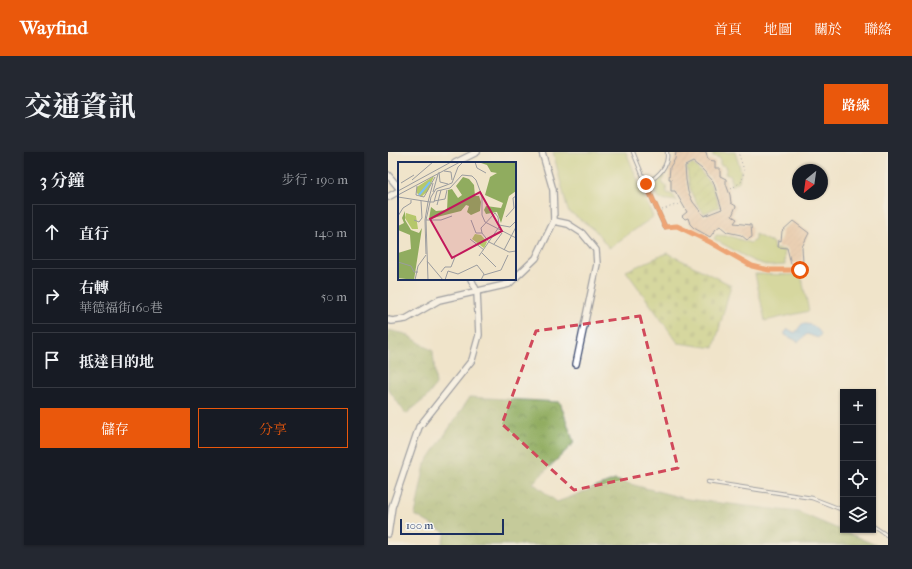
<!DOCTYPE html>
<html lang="zh-TW">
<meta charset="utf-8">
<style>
:root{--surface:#171b24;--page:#242831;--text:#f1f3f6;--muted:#9ea1a6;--line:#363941;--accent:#ea580c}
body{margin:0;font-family:"IM FELL French Canon","Noto Serif TC",serif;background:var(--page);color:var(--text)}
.controls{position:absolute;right:12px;bottom:12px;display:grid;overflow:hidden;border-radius:0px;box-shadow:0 1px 3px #0004}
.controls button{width:36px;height:36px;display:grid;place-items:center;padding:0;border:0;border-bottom:1px solid var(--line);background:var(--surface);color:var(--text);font:20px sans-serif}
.compass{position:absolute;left:404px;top:12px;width:36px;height:36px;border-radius:50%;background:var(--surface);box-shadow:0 1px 3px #0004;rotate:209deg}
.scale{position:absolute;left:12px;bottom:10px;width:104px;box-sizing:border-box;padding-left:4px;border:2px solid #1b2f5e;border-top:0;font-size:11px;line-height:14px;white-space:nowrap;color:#1b2f5e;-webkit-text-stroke:3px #f6f6f2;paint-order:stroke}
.stop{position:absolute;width:12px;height:12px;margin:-9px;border:3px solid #ea580c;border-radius:50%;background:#fff}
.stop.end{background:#ea580c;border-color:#fff;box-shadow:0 1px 4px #0008}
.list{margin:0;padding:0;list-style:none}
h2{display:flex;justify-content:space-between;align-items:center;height:52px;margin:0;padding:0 16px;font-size:17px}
h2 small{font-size:13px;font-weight:400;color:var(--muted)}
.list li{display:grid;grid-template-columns:26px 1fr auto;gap:12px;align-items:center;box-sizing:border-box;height:56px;margin:0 8px 8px;padding:0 8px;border:1px solid var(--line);border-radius:0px}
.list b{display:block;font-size:15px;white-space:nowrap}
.list p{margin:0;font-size:13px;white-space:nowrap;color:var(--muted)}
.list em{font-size:13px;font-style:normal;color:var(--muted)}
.actions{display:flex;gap:8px;padding:12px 16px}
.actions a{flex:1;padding:9px 0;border:1px solid var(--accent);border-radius:0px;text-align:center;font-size:14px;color:var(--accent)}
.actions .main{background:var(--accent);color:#fff}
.icon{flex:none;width:22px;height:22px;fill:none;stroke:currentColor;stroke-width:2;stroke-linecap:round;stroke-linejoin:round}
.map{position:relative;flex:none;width:500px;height:393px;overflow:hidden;border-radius:0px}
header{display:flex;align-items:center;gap:24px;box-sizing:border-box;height:56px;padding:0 20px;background:var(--accent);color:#fff}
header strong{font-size:19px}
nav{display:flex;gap:22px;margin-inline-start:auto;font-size:14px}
.intro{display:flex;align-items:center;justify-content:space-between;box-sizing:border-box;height:96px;padding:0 24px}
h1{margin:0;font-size:28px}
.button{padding:10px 18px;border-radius:0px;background:var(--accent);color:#fff;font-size:14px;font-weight:700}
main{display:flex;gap:24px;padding:0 24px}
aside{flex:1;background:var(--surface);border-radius:0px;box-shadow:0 1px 3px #0004}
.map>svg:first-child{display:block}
.grass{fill:#b5c76b;stroke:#687b64}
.forest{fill:url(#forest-crowns);stroke:#566e5e}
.cemetery{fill:url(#cemetery-stones);stroke:#687b64}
.garden{fill:url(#garden-furrows);stroke:#687b64}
.water{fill:url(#water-ripples);stroke:#4c77a8}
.building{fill:url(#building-hatch);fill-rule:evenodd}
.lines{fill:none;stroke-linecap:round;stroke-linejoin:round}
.lane-casing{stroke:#3b4a6e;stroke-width:4.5}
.street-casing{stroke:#3b4a6e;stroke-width:8}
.path{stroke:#3b4a6e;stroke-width:1;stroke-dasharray:1 3;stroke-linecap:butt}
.lane{stroke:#fff;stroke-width:2.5}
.street{stroke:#fff;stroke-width:5.5}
.route{stroke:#ea580c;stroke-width:5}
.marked{fill:none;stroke:#d1495b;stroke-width:3;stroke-dasharray:8 5;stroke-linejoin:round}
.inset-river{fill:none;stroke:#7cbff2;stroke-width:2}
.inset-road{fill:none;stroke:#9b9c9f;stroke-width:1}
.view{fill:#c2185b;fill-opacity:0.15;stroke:#c2185b;stroke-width:2}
.inset-edge{fill:none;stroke:#1b2f5e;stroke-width:2}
</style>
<header>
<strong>Wayfind</strong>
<nav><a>首頁</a><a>地圖</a><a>關於</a><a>聯絡</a></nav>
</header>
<div class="intro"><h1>交通資訊</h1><a class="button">路線</a></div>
<main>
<aside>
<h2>3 分鐘<small>步行 · 190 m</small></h2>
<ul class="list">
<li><svg class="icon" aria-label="ahead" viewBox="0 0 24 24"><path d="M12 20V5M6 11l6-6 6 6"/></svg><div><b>直行</b></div><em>140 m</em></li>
<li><svg class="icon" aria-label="right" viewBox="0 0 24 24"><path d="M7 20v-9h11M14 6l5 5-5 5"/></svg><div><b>右轉</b><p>華德福街160巷</p></div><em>50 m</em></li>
<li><svg class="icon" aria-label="arrive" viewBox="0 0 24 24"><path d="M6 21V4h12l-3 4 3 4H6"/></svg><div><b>抵達目的地</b></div></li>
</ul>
<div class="actions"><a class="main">儲存</a><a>分享</a></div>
</aside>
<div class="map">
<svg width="500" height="393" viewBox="0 0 500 393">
<defs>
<pattern id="forest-crowns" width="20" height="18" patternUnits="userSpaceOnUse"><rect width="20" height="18" fill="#90ac5f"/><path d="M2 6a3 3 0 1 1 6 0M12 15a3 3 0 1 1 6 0" fill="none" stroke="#758c52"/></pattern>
<pattern id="cemetery-stones" width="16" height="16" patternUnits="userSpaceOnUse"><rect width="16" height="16" fill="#b5c76b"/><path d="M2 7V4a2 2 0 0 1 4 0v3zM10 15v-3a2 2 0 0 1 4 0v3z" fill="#9bab5f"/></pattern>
<pattern id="garden-furrows" width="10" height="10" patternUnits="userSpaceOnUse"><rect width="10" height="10" fill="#b5c76b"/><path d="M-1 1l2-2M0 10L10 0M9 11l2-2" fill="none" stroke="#9bab5f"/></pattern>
<pattern id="water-ripples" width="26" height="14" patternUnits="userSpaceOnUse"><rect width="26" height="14" fill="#7cbff2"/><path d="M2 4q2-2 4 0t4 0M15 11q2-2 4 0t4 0" fill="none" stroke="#659cc7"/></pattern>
<pattern id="building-hatch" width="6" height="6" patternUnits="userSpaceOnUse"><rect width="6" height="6" fill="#e3b897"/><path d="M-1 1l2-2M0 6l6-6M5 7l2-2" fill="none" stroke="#c29e85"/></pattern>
</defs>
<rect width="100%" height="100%" fill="#f6f6f2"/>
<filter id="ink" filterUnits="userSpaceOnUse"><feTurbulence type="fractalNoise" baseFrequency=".025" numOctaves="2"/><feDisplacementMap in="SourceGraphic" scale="8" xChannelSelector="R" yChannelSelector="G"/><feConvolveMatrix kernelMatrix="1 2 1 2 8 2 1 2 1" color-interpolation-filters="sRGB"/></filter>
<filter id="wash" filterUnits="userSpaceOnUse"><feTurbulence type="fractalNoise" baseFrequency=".012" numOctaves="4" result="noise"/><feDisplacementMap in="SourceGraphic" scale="16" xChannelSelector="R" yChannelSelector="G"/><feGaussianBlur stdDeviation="0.9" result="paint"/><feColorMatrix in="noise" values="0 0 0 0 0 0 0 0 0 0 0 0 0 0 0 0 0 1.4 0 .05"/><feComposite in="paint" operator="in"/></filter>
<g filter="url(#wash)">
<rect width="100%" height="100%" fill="#f0e4ca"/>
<!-- grass -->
<g class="grass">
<polygon points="165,0 238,0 265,65 221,96 206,77 180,59"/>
<polygon points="325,0 347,0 353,19 351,29 343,35 343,24 337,22 339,15 332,12 332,6 325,4"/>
<polygon points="276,22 274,31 278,34 279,41 285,43 289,49 271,47 264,30"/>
<polygon points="367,82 385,91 386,97 396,98 397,113 381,114 365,109 326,87 328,83 342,84 362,91 367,88"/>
<polygon points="367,122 413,123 421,159 377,169"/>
</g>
<!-- forest -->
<g class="forest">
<polygon points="0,178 18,182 45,199 48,233 38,246 18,262 0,237"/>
<polygon points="82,245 172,250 186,291 145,331 169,350 227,328 299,347 410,360 488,393 53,393 58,381 27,363 37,312"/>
</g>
<!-- cemetery -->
<polygon class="cemetery" points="279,101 343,133 326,196 290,191 238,119"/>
<!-- garden -->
<path class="garden" d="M305,12C320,26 326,35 331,55L316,61C303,46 300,35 299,15Z"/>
<!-- water -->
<path class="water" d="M414,172C424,172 428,174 433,182L430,186L419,182L411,190L397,183V180L400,177L407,181Z"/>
<g id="blocks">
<!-- building -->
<g class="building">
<path d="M288,0H318L320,8L327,9V16H332V24L338,27V32L342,43L343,51L348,54L344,64L349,67L346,71L363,73L364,85L359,88L353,83L339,80L332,74L328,77L322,85L306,76L302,72L300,66L297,67L294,64L299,60L287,39H283V27H281L282,15L287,7ZM305,10L314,17L325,29L334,57L316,64L305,50L300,40L298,28L297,14Z"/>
<polygon points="405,69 421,81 414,95 415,110 403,112 399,96 390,95 391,88 393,89 394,79"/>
</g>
</g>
</g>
<g filter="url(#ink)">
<use href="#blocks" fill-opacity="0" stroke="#3b4a6e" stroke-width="1"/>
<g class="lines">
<!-- lane casing -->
<g class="lane-casing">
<g id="lane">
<polyline points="245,0 267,53 277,75"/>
<path d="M258,32C270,24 281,15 279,0"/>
<polyline points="320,330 424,346 455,358"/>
<polyline points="485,374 500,384"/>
</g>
</g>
<!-- street casing -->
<g class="street-casing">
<g id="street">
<polyline points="67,11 89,0"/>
<polyline points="0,23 11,36"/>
<polyline points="0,45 11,39"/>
<polyline points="166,69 180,72 194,81 208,98 209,112 188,212"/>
<polyline points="127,126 148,106 166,69 165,38 154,0"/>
<polyline points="0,168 4,169 18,167 51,148 121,132 126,127"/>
<polyline points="0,382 4,355 31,275 84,208 91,183 89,140 83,127"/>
</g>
</g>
<!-- path -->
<g class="path">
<polyline points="343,37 354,29 356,18 350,0"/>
<polyline points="274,58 290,52"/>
<polyline points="282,74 289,74 322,90 365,114 381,118 412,118"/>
</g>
<!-- lane -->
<use href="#lane" class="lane"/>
<!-- street -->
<use href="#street" class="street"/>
</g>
</g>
<g class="lines" filter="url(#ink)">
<!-- route -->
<polyline class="route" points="258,32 277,75 289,74 322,90 364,114 381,118 412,118"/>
</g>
<!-- marked area -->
<path d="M0 0H500V393H0ZM252,164L290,316L186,338L114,272L148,179Z" fill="#f0e4ca" fill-opacity=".55" fill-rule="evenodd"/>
<path class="marked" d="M252,164L290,316L186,338L114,272L148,179Z"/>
<!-- overview -->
<g transform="translate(10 10)">
<rect width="118" height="118" fill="#f0e4ca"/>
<path d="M36,14L30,29L23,35L18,30L19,25ZM77,72L83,73L89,80L86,86L74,77Z" fill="#b5c76b"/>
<path d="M80,0H118V29L111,34L103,61L99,50L88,52L86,48L88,44L103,46L105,41L87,33L92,15L99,11L93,10L89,3ZM65,15L71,17L76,23L77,34H81L83,40L82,49L73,53L69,50L71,44L68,43L63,49L31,57L33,45L38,49L49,48L50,28L54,27L60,36L64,33L58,24ZM7,49V58L13,68L21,71L24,66L16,118L0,116V91L13,87L12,73L0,68V64L6,61L4,56Z" fill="#90ac5f"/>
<path d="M8,51L18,54L20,67H14L7,56Z" fill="#b5c76b"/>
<path class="inset-river" d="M21,33L32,20"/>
<path class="inset-road" d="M77,0L79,6L88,11M46,9L53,10L54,18M41,10L42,20L50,22M14,18L35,0M3,21L16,13M19,24L18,33L26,35L37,15M0,29L53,0M35,30L40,12M0,33L62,0M0,35L32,40L33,35M33,35L38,27L54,21L60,5L65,0M36,39L47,37L49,28M30,40L35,21M39,43L43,28M0,54L5,46L13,41V38M108,55L116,46L115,36L118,34M16,58L21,60L24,56L23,39M28,58H43L54,54M73,58L78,71H84M118,59L112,65L101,63L100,55L97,51L83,66L84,71L91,80L111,90L118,89M72,77L86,88M96,82L104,71M106,88L118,65M84,91L98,105M28,92L27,58L30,40M81,94L101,65M29,99L45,118M0,100L13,104L16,110H20M43,110L47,105H53L57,95M86,113L103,108L110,93M17,118L20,104L28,93M30,118L28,58L32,40H36L39,29L52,26L64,13L74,14L78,18L84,34V53L87,60L118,76M47,118L50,109L60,112L79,103L86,112L83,118"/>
<path class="view" d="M82,30L104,69L54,96L32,57Z"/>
<rect width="118" height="118" class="inset-edge"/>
</g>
</svg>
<div class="controls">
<button>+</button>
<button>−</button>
<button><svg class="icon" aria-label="locate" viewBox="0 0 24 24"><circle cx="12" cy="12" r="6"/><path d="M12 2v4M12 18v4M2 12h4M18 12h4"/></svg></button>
<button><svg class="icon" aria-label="layers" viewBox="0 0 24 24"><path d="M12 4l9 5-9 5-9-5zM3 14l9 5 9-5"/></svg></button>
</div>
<svg class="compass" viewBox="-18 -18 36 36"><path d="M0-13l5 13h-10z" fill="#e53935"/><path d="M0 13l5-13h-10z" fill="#9ea1a6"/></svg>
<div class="scale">100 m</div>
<div class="stop" style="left:412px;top:118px"></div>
<div class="stop end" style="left:258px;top:32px"></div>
</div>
</main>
